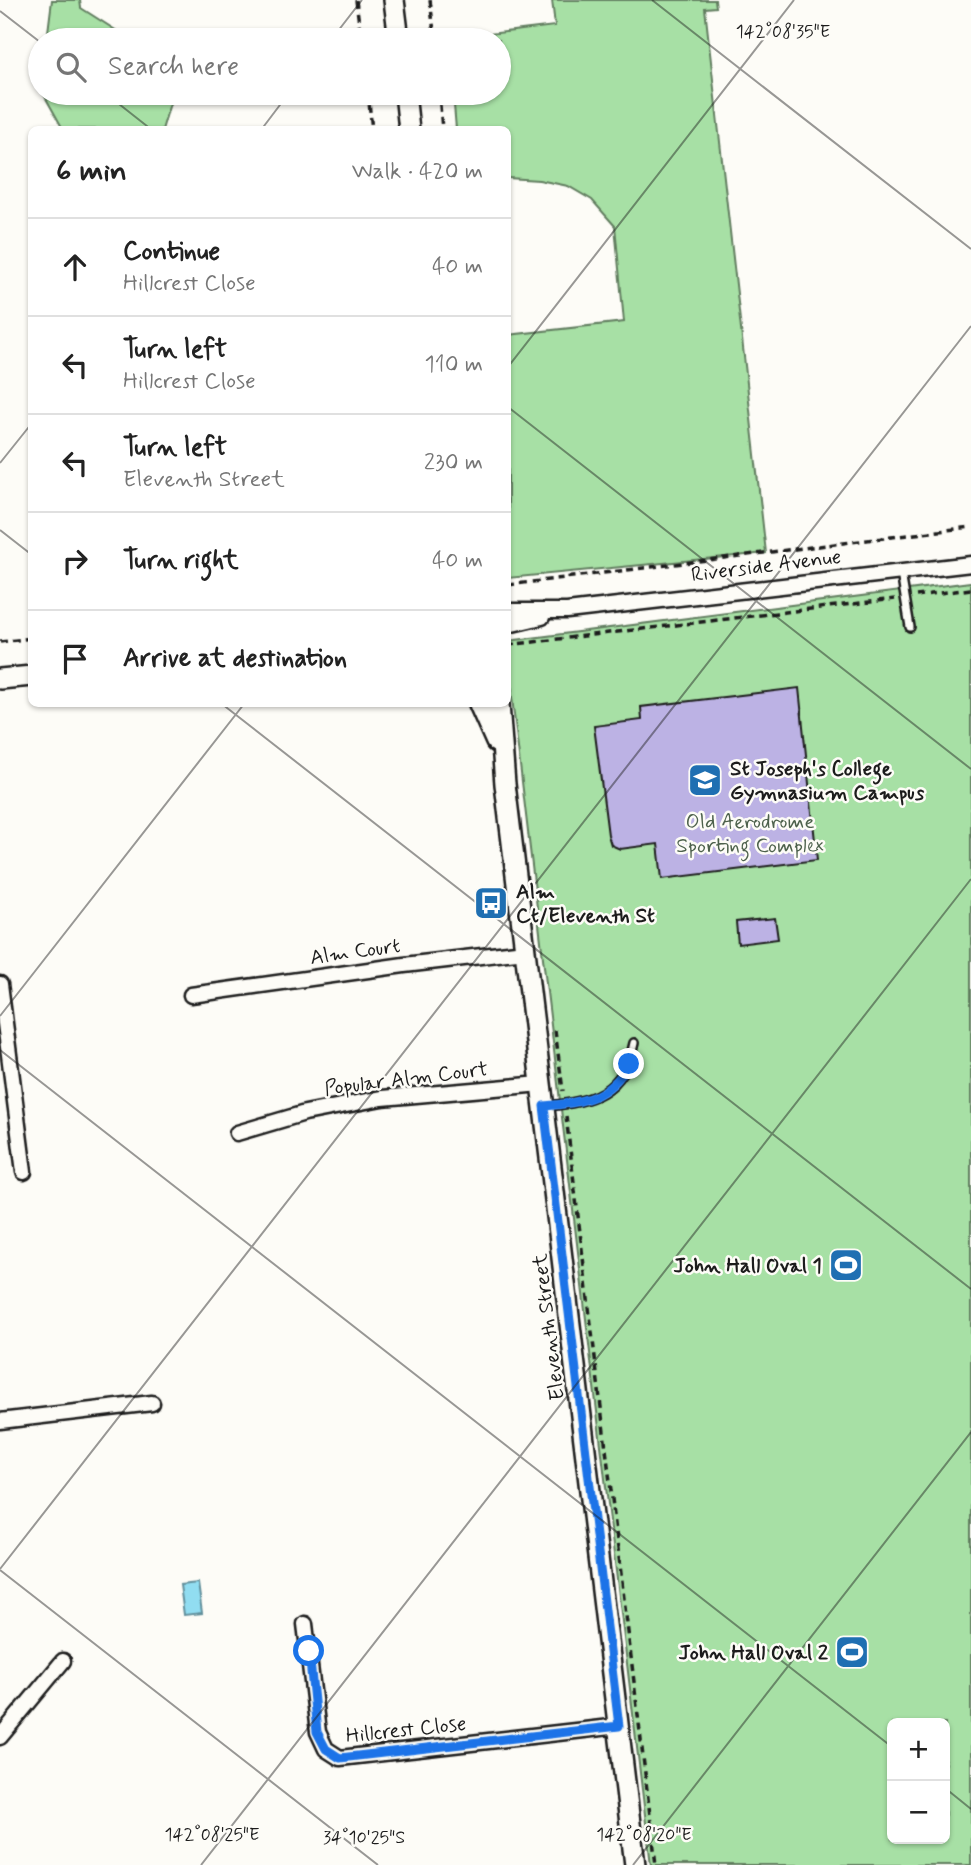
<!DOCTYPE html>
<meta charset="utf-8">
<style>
:root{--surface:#fff;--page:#f2f2f2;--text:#222;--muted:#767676;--line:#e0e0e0}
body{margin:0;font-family:Mynerve,sans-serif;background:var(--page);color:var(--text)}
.controls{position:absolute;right:21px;bottom:21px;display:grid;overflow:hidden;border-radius:10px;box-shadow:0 2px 5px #0004}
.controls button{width:63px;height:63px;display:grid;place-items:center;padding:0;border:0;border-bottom:2px solid var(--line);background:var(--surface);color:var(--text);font:35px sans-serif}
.stop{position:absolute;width:21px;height:21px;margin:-16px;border:5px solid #1a73e8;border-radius:50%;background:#fff}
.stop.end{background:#1a73e8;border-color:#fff;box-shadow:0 2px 7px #0008}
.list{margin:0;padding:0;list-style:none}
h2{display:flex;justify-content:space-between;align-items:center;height:91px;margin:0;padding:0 28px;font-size:30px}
h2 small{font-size:23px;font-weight:400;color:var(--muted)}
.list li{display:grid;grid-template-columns:46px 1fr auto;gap:21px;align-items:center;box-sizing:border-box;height:98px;padding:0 28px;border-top:2px solid var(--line)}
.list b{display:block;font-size:26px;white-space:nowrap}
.list p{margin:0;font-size:23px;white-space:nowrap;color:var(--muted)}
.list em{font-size:23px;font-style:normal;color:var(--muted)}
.icon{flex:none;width:38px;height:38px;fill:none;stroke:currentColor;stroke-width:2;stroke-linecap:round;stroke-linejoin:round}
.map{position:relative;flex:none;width:971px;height:1865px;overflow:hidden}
.search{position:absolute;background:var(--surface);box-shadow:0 2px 5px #0004;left:28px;top:28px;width:483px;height:77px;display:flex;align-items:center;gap:18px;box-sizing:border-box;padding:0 24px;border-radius:38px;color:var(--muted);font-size:26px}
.panel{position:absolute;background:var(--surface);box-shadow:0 2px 5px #0004;left:28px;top:126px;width:483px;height:581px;border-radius:10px}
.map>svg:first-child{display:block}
.green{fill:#a7e0a5;stroke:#627e60;stroke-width:2;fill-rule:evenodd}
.water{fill:#91ddf1;stroke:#62909c;stroke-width:2}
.building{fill:#bcb2e4;stroke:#1c1c1c;stroke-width:2}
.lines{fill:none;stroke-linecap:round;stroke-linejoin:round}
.lane-casing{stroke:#1c1c1c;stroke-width:12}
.street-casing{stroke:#1c1c1c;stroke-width:19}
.secondary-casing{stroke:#1c1c1c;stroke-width:24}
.path{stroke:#1c1c1c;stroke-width:3.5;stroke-dasharray:7 5;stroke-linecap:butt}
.lane{stroke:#fdfcf7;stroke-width:7}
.street{stroke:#fdfcf7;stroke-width:14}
.secondary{stroke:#fdfcf7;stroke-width:19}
.route{stroke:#1a73e8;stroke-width:9}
.ticks{fill:none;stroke:#1c1c1c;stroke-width:2;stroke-opacity:0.45}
.labels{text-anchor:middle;stroke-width:5;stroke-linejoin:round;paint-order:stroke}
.street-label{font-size:21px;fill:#1c1c1c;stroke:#fdfcf7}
.poi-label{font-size:21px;font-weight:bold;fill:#1c1c1c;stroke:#fdfcf7;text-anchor:start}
.park-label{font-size:21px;fill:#4d614c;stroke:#fdfcf7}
.ticks-label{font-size:18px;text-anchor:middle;fill:#1c1c1c;stroke:#fdfcf7;stroke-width:5;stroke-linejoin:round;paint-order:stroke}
</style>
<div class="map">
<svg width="971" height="1865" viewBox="0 0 971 1865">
<rect width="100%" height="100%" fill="#fdfcf7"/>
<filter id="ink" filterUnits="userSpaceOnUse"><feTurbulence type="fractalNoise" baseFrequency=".0143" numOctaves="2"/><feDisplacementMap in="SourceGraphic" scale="14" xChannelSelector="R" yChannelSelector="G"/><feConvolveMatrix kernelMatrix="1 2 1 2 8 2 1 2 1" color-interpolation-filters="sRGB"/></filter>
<g filter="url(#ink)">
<!-- green -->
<g class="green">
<polygon points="52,0 80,0 81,8 131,40 47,40"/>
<polygon points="552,0 715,0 716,7 705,8 766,553 508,578 508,335 624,322 615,226 592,200 568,186 539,180 508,178 508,130 456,129 453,93 499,93 499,40 447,39 555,26"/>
<polygon points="43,93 173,93 162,130 63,129"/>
<path d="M971,582V1865H651L508,664V641ZM892,1723H945V1839H892Z"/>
</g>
<!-- water -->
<polygon class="water" points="198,1583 202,1613 184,1615 180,1585"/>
<!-- building -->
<g class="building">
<polygon points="799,688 817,860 662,879 658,844 620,849 611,845 608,835 594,726 642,720 641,707"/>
<polygon points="775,918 778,939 738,944 736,922"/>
</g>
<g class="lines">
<!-- lane casing -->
<g class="lane-casing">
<g id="lane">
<polyline points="901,573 910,627"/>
<path d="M545,1106C591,1103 624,1093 634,1043"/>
</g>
</g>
<!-- street casing -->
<g class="street-casing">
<g id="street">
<polyline points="508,611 567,611 971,564"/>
<polyline points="508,625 542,617"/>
<polyline points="0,984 24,1172"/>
<polyline points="191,995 404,965 525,951"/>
<polyline points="237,1133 305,1113 382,1098 541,1084"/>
<polyline points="0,1421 152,1403"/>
<polyline points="305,1624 318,1732 326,1749 340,1758 619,1726"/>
<polyline points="0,1737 63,1661"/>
</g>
</g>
<!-- secondary casing -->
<g class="secondary-casing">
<g id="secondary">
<polyline points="394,0 399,40"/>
<polyline points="405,93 409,130"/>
<polyline points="0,679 32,676"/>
<polyline points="479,704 496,742"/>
<polyline points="499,704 505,784 635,1865"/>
</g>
</g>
<!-- path -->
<g class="path">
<polyline points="356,0 361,40"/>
<polyline points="430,0 435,40"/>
<polyline points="368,93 372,130"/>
<polyline points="439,93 442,130"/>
<polyline points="508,585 971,527"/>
<polyline points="916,596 971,589"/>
<polyline points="0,642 32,638"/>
<polyline points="508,645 895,599"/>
<polyline points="508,663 511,692"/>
<polyline points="555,1030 563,1091"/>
<polyline points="566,1116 656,1865"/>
</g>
<!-- lane -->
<use href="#lane" class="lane"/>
<!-- street -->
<use href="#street" class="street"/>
<!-- secondary -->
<use href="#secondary" class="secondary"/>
</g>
</g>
<g class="lines" filter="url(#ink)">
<!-- route -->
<path class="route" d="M309,1651L317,1732L326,1749L340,1758L619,1726L544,1106C582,1103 608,1099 629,1064"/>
</g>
<!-- ticks -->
<path class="ticks" d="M652,0L971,249M0,11L40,42M331,40L362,0M105,93L152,130M261,130L289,93M508,367L794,0M508,407L971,769M0,463L32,423M0,530L32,555M222,704L971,1289M0,1016L244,704M0,1050L892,1747M0,1569L971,326M0,1570L378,1865M945,1788L971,1809M201,1865L971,879M633,1865L971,1432"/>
<!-- icons -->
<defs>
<g id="school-square" transform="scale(1.75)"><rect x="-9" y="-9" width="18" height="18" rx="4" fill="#1f6fb2" stroke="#fdfcf7"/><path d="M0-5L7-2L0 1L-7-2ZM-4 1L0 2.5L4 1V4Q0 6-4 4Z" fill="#fff"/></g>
<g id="bus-square" transform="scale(1.75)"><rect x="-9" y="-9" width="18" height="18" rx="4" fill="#1f6fb2" stroke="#fdfcf7"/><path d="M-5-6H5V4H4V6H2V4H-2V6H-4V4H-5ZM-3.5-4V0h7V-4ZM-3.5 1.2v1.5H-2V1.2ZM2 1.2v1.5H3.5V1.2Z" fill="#fff"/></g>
<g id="stadium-square" transform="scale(1.75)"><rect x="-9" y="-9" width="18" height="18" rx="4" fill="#1f6fb2" stroke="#fdfcf7"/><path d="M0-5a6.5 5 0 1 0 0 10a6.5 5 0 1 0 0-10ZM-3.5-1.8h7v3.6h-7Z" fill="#fff"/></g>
</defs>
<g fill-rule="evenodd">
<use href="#school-square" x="705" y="780"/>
<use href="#bus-square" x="491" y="903"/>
<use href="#stadium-square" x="846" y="1265"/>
<use href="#stadium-square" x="852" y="1652"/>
</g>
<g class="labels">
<!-- street labels -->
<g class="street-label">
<text transform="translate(766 565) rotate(-7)" y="7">Riverside Avenue</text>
<text transform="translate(355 951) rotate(-8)" y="7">Alm Court</text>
<text transform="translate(406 1078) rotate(-7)" y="7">Popular Alm Court</text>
<text transform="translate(548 1327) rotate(-97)" y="7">Eleventh Street</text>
<text transform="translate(406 1729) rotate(-6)" y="7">Hillcrest Close</text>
</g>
<!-- poi labels -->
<g class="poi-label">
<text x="730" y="775">St Joseph's College<tspan x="730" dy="24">Gymnasium Campus</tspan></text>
<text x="516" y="898">Alm<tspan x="516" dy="24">Ct/Eleventh St</tspan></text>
<text x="822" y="1272" text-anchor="end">John Hall Oval 1</text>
<text x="828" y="1659" text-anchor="end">John Hall Oval 2</text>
</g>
<!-- park labels -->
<g class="park-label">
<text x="750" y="828">Old Aerodrome<tspan x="750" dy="24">Sporting Complex</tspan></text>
</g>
</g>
<g class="ticks-label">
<text x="783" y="37">142°08'35"E</text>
<text x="212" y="1840">142°08'25"E</text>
<text x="644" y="1840">142°08'20"E</text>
<text x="364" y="1843">34°10'25"S</text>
</g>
</svg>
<div class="controls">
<button>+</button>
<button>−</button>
</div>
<div class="stop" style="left:309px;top:1651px"></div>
<div class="stop end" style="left:629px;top:1064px"></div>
<div class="search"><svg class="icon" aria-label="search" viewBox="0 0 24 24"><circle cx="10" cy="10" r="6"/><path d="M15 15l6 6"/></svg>Search here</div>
<section class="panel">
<h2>6 min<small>Walk · 420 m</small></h2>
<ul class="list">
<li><svg class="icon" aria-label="ahead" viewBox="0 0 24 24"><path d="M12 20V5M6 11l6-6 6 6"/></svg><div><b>Continue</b><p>Hillcrest Close</p></div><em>40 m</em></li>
<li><svg class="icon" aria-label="left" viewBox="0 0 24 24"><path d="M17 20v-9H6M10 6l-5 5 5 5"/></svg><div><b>Turn left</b><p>Hillcrest Close</p></div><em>110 m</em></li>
<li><svg class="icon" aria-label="left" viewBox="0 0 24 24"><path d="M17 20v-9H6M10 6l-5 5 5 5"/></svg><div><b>Turn left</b><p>Eleventh Street</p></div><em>230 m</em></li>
<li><svg class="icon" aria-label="right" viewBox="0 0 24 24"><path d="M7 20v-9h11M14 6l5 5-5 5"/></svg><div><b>Turn right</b></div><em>40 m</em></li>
<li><svg class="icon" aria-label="arrive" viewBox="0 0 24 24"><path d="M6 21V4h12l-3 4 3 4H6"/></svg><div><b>Arrive at destination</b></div></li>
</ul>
</section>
</div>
